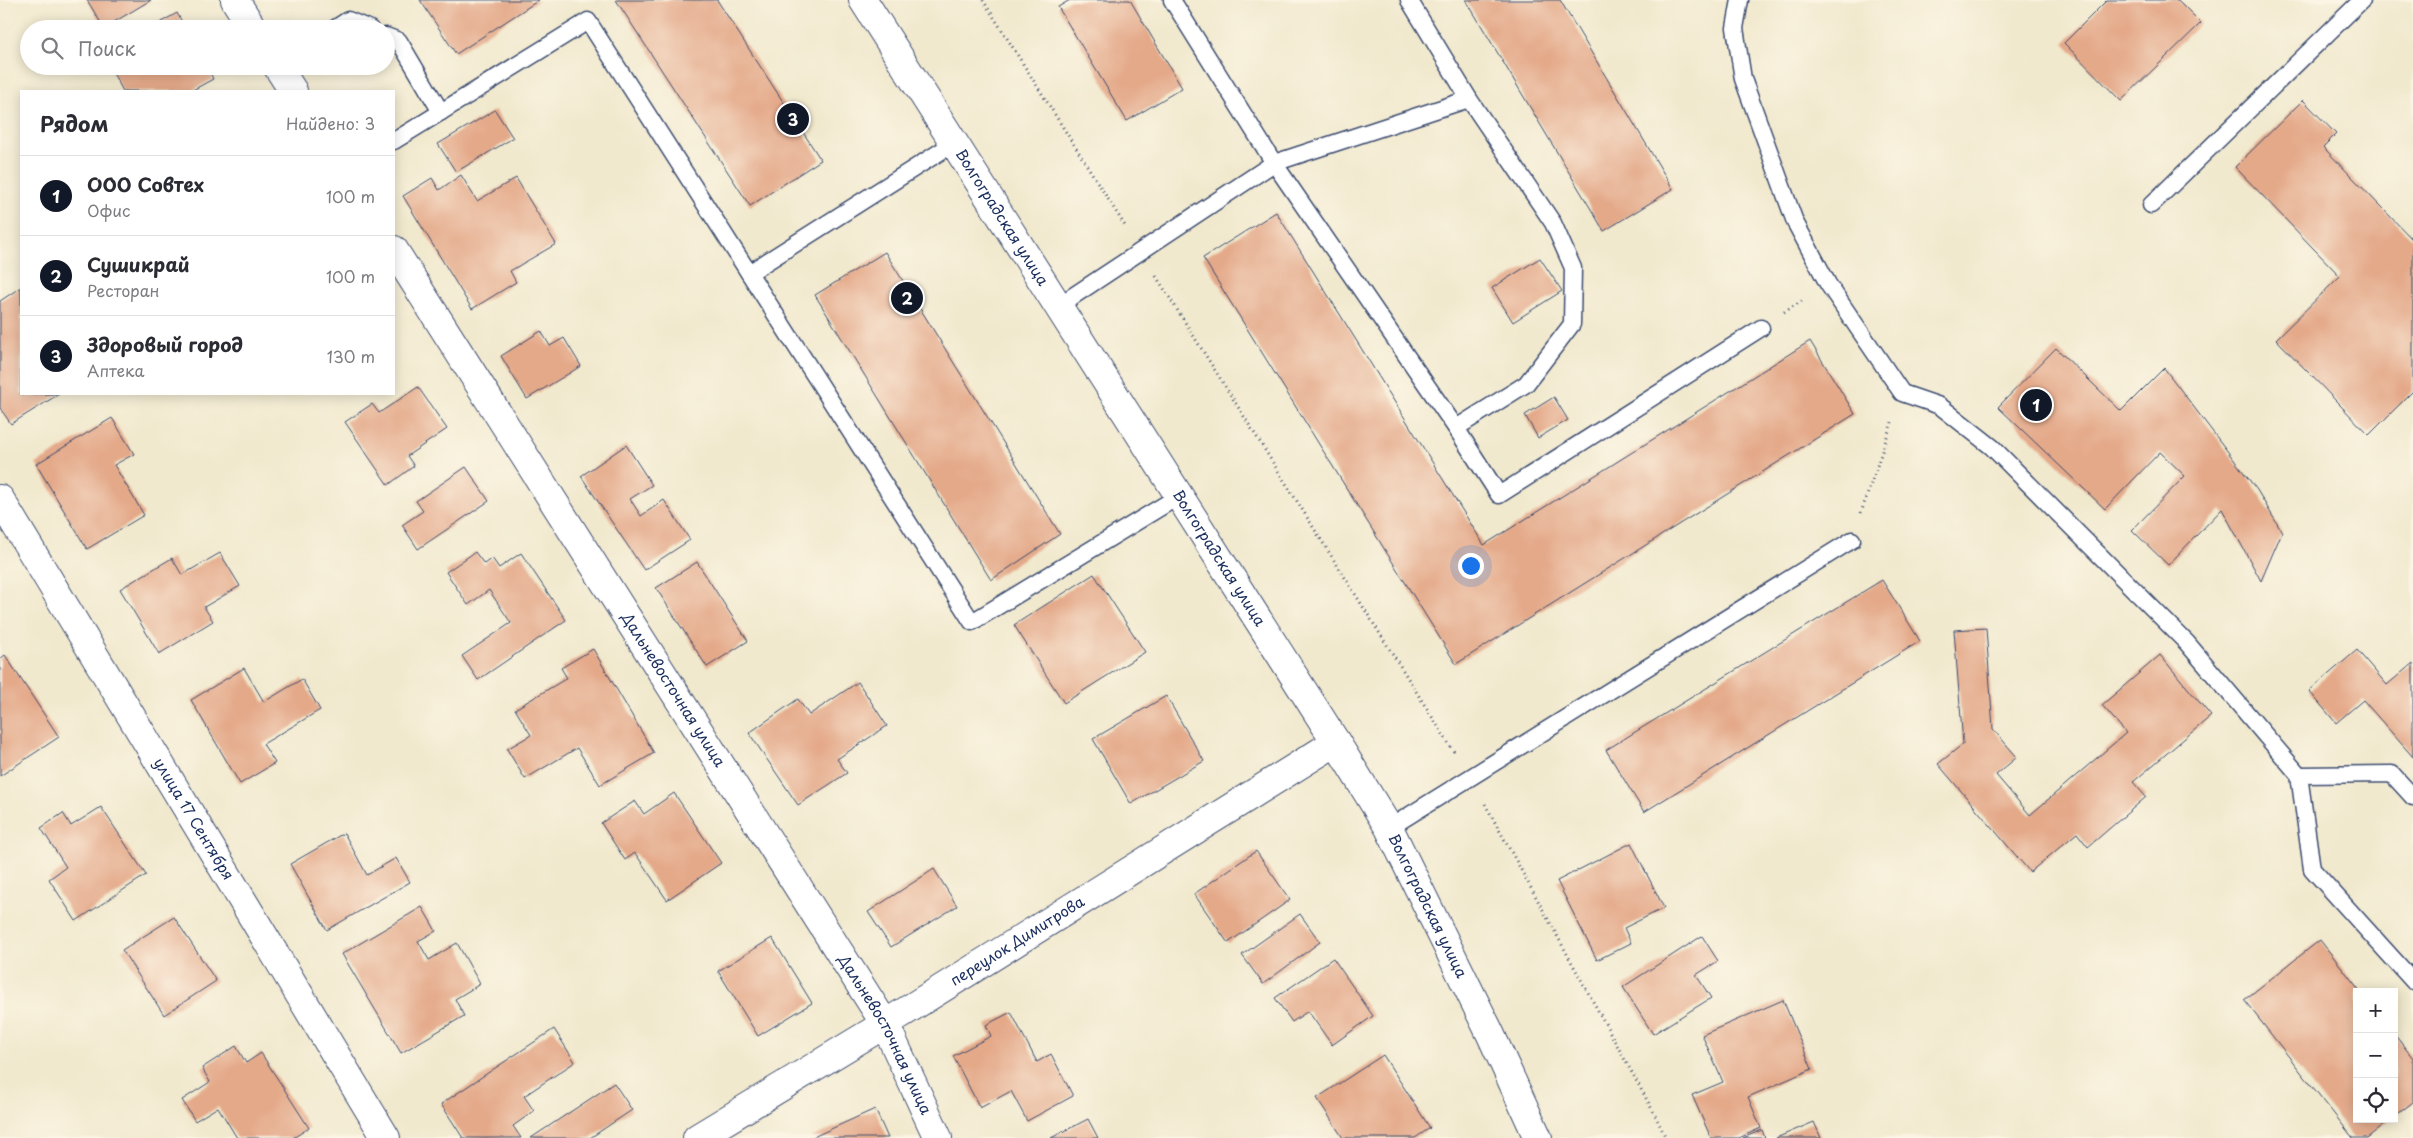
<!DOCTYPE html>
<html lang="ru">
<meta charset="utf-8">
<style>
:root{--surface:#fff;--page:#f7f7f7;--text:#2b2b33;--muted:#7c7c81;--line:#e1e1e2;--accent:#111827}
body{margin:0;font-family:"Playpen Sans",sans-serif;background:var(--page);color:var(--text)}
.controls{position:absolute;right:15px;bottom:15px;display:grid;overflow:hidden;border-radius:0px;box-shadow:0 2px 12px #0003}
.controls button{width:45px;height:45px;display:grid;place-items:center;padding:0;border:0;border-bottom:1px solid var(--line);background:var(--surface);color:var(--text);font:25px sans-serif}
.you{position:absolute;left:1470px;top:565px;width:18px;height:18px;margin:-12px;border:4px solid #fff;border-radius:50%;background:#1a73e8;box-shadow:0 0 0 8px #1a73e833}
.badge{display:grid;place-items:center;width:32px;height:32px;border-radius:50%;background:var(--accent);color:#fff;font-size:16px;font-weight:700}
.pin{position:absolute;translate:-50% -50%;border:2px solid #fff;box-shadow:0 1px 5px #0006}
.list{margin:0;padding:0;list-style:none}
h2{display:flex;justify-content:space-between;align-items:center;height:65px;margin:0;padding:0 20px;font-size:21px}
h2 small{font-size:16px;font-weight:400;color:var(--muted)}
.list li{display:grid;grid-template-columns:32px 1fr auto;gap:15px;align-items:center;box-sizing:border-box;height:80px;padding:0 20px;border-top:1px solid var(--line)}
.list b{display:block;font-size:19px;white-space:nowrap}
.list p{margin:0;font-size:16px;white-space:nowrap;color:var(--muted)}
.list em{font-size:16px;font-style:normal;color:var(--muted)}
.icon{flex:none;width:28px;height:28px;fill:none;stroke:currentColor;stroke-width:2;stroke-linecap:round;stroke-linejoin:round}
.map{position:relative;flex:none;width:2413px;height:1138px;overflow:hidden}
.search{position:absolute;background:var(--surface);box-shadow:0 2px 12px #0003;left:20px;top:20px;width:375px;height:55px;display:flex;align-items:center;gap:12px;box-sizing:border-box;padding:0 18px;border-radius:28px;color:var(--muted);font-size:19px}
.panel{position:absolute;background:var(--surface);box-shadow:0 2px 12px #0003;left:20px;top:90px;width:375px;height:305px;border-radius:0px}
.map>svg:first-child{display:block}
.building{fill:#e4a989}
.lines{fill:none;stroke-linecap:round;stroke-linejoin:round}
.service-casing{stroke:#3b4b6f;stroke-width:19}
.minor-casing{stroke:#3b4b6f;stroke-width:30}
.secondary-casing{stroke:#3b4b6f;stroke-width:30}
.path{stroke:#3b4b6f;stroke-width:3;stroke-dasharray:1 4;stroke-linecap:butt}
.service{stroke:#fff;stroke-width:16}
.minor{stroke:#fff;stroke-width:28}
.secondary{stroke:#fff;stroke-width:28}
.labels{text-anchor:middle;stroke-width:4;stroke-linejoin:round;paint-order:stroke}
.street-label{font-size:15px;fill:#1b2f5e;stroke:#fcf5e5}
</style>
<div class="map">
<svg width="2413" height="1138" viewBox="0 0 2413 1138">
<rect width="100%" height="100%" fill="#fcf5e5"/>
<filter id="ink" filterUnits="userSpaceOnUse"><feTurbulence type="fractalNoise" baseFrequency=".02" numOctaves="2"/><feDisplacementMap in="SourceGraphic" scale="10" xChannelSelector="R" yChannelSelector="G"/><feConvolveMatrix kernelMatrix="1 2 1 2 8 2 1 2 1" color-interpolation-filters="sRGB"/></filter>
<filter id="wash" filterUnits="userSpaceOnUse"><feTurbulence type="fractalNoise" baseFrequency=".0096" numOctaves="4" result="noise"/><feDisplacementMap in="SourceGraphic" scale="20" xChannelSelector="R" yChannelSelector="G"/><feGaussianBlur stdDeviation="1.12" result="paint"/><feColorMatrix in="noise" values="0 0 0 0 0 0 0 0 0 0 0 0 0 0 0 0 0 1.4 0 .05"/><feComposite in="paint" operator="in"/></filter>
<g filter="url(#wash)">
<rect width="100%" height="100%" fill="#f1e9ce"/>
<g id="blocks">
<!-- building -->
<g class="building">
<polygon points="87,0 151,0 104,28"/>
<polygon points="420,0 539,0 456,54"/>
<polygon points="616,0 717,0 821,160 750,206"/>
<polygon points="1070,0 1130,0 1182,88 1127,121 1058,7"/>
<polygon points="1466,0 1560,0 1673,189 1604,231"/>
<polygon points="2107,0 2178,0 2201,23 2121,101 2064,43"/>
<polygon points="177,13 186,29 149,29"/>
<polygon points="109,66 207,66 213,79 191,91 123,91"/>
<polygon points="2303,100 2336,134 2323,147 2413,240 2413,391 2369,435 2276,339 2340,276 2235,167"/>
<polygon points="495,110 513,138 456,172 438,144"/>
<polygon points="461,175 477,201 516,178 556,244 510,271 516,282 472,309 403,196 432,178 439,190"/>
<polygon points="1276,212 1484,545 1810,341 1855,414 1456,664 1203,258"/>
<polygon points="885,252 1060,534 991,580 815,295"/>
<polygon points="1540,258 1562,291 1513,322 1492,288"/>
<polygon points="21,287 21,394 59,394 11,424 0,408 0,301"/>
<polygon points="541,331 550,346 564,338 581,366 527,399 501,356"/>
<polygon points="2056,348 2121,411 2164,368 2257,490 2282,532 2261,581 2222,509 2168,565 2132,530 2185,476 2160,452 2105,509 1998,407"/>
<polygon points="418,387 447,429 407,456 414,466 388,485 345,422 372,404 379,413"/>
<polygon points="1554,397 1568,420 1538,438 1525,415"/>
<polygon points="112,418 134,454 114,465 144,515 87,549 36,464"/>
<polygon points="626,445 652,485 630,499 641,516 664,500 690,540 644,570 581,476"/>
<polygon points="466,467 489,501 418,549 402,525 423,511 416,501"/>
<polygon points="475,552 484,564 492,558 499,568 521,553 566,620 478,680 462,656 511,623 489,590 468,605 446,572"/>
<polygon points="220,553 240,586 204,607 213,621 159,654 120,589 172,558 182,575"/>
<polygon points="697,562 748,641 707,667 656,588"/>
<polygon points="1094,574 1145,652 1064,703 1014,625"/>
<polygon points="1882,580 1920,641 1644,812 1606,750"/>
<polygon points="1986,628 1993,729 2017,757 1996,775 2030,815 2126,733 2102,705 2160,655 2211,716 2133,782 2146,797 2088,847 2077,833 2030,872 1938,764 1963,744 1954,630"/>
<polygon points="593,649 654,753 600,785 577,748 525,779 507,749 531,735 515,709 567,678 561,668"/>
<polygon points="2357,650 2387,685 2413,663 2413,757 2363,700 2336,723 2309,691"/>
<polygon points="5,655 59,737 0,776 0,659"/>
<polygon points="244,668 264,702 302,679 320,710 263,744 275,763 240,784 191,700"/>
<polygon points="858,682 887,726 837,759 847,773 798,805 749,733 798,699 809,715"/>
<polygon points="1166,696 1204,761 1131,804 1093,739"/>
<polygon points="674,793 721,863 667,900 635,853 625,860 601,823 635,801 644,814"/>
<polygon points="101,807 146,875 76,921 49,879 66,867 41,828 63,813 71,826"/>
<polygon points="344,833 367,875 396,858 410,882 327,930 290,864"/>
<polygon points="1631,843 1664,908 1624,928 1631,943 1597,960 1557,881"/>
<polygon points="1256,851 1290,900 1228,943 1194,894"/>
<polygon points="934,869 957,906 891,947 868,912"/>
<polygon points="422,907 436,931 418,941 429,960 457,943 480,984 455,999 464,1016 401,1053 342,954"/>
<polygon points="1300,914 1320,942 1263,984 1242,955"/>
<polygon points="174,917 216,981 164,1015 122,950"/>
<polygon points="1702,936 1718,961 1696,975 1711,998 1653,1034 1623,987"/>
<polygon points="772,938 812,1003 758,1036 718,971"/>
<polygon points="2320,940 2361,992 2357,992 2357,1119 2391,1119 2367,1138 2353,1138 2244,1000"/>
<polygon points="1333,958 1373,1016 1332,1045 1308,1011 1292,1022 1275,998"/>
<polygon points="1783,1000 1812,1069 1748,1097 1761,1128 1739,1138 1711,1138 1692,1095 1723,1082 1702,1035"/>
<polygon points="1011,1012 1037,1062 1051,1054 1073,1096 1027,1121 1011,1091 980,1108 953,1056 991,1036 986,1025"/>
<polygon points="554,1029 575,1062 524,1096 534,1111 513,1126 521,1138 463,1138 441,1104"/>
<polygon points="2394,1034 2413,1058 2413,1102 2394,1117"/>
<polygon points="236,1046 246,1063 261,1053 309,1128 293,1138 237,1138 218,1107 195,1121 182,1100 210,1082 202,1068"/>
<polygon points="1383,1055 1430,1128 1415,1138 1343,1138 1317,1098"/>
<polygon points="614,1083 632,1110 590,1138 531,1138"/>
<polygon points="875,1109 888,1138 811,1138"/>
<polygon points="1088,1119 1098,1138 1051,1138"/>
<polygon points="1814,1122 1821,1138 1776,1138"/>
<polygon points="1762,1130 1765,1138 1743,1138"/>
</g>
</g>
</g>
<g filter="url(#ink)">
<use href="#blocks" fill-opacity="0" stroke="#3b4b6f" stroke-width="1"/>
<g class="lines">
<!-- service casing -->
<g class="service-casing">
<g id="service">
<polyline points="1172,0 1274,163 1456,428 1499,495 1761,328"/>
<polyline points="1409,0 1469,99 1553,223 1573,268 1572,324 1526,384 1456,428"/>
<polyline points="1740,0 1735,28 1743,79 1795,222 1828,284 1902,393 1940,406 1992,447 2187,643 2299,775 2312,869 2413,981"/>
<polyline points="334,29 348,20 370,29"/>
<polyline points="386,36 399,41 441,112"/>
<polyline points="394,141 588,21 972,622 1179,496"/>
<polyline points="2151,205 2362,0"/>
<polyline points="749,273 954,143"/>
<polyline points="1058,306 1274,163 1469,99"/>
<polyline points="2299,775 2392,774 2413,797"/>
<polyline points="1389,828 1852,540"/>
</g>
</g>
<!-- minor casing -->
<g class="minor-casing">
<g id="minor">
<polyline points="235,0 253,29"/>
<polyline points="277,66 293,91"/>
<path id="s1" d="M394,250L885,1024L938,1138"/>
<path id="s2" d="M0,499L386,1138"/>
<path id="s3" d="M697,1138L885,1024L1336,742"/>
</g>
</g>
<!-- secondary casing -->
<g class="secondary-casing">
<g id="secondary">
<path id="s4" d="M863,0L1336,742L1389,828L1490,1033L1538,1138"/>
</g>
</g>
<!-- path -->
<g class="path">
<polyline points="983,0 1125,226"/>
<polyline points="1156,276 1454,752"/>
<polyline points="1784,312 1802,301"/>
<polyline points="1861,513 1892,422"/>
<polyline points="1485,804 1653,1111 1666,1138"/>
</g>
<!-- service -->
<use href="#service" class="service"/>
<!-- minor -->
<use href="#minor" class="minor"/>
<!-- secondary -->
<use href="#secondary" class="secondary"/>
</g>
</g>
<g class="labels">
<!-- street labels -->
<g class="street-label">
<text dy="5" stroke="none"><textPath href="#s4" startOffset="258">Волгоградская улица</textPath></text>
<text dy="5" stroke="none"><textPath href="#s4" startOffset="662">Волгоградская улица</textPath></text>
<text dy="5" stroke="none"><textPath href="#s1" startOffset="521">Дальневосточная улица</textPath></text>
<text dy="5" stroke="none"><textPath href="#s2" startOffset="374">улица 17 Сентября</textPath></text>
<text dy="5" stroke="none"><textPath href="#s4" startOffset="1068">Волгоградская улица</textPath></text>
<text dy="5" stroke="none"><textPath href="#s3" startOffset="376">переулок Димитрова</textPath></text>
<text dy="5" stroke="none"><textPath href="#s1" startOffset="926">Дальневосточная улица</textPath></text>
</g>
</g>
</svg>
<div class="controls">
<button>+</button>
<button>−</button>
<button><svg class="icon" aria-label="locate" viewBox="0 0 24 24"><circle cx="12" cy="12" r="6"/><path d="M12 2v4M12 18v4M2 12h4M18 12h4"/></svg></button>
</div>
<div class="you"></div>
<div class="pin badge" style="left:2036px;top:405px">1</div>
<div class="pin badge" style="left:907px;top:298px">2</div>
<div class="pin badge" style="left:793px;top:119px">3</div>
<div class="search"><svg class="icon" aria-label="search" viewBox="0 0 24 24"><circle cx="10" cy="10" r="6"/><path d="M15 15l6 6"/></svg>Поиск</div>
<section class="panel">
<h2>Рядом<small>Найдено: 3</small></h2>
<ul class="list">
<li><span class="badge">1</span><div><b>ООО Совтех</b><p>Офис</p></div><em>100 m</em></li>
<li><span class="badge">2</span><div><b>Сушикрай</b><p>Ресторан</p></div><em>100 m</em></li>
<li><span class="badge">3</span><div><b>Здоровый город</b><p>Аптека</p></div><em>130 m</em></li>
</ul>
</section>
</div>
